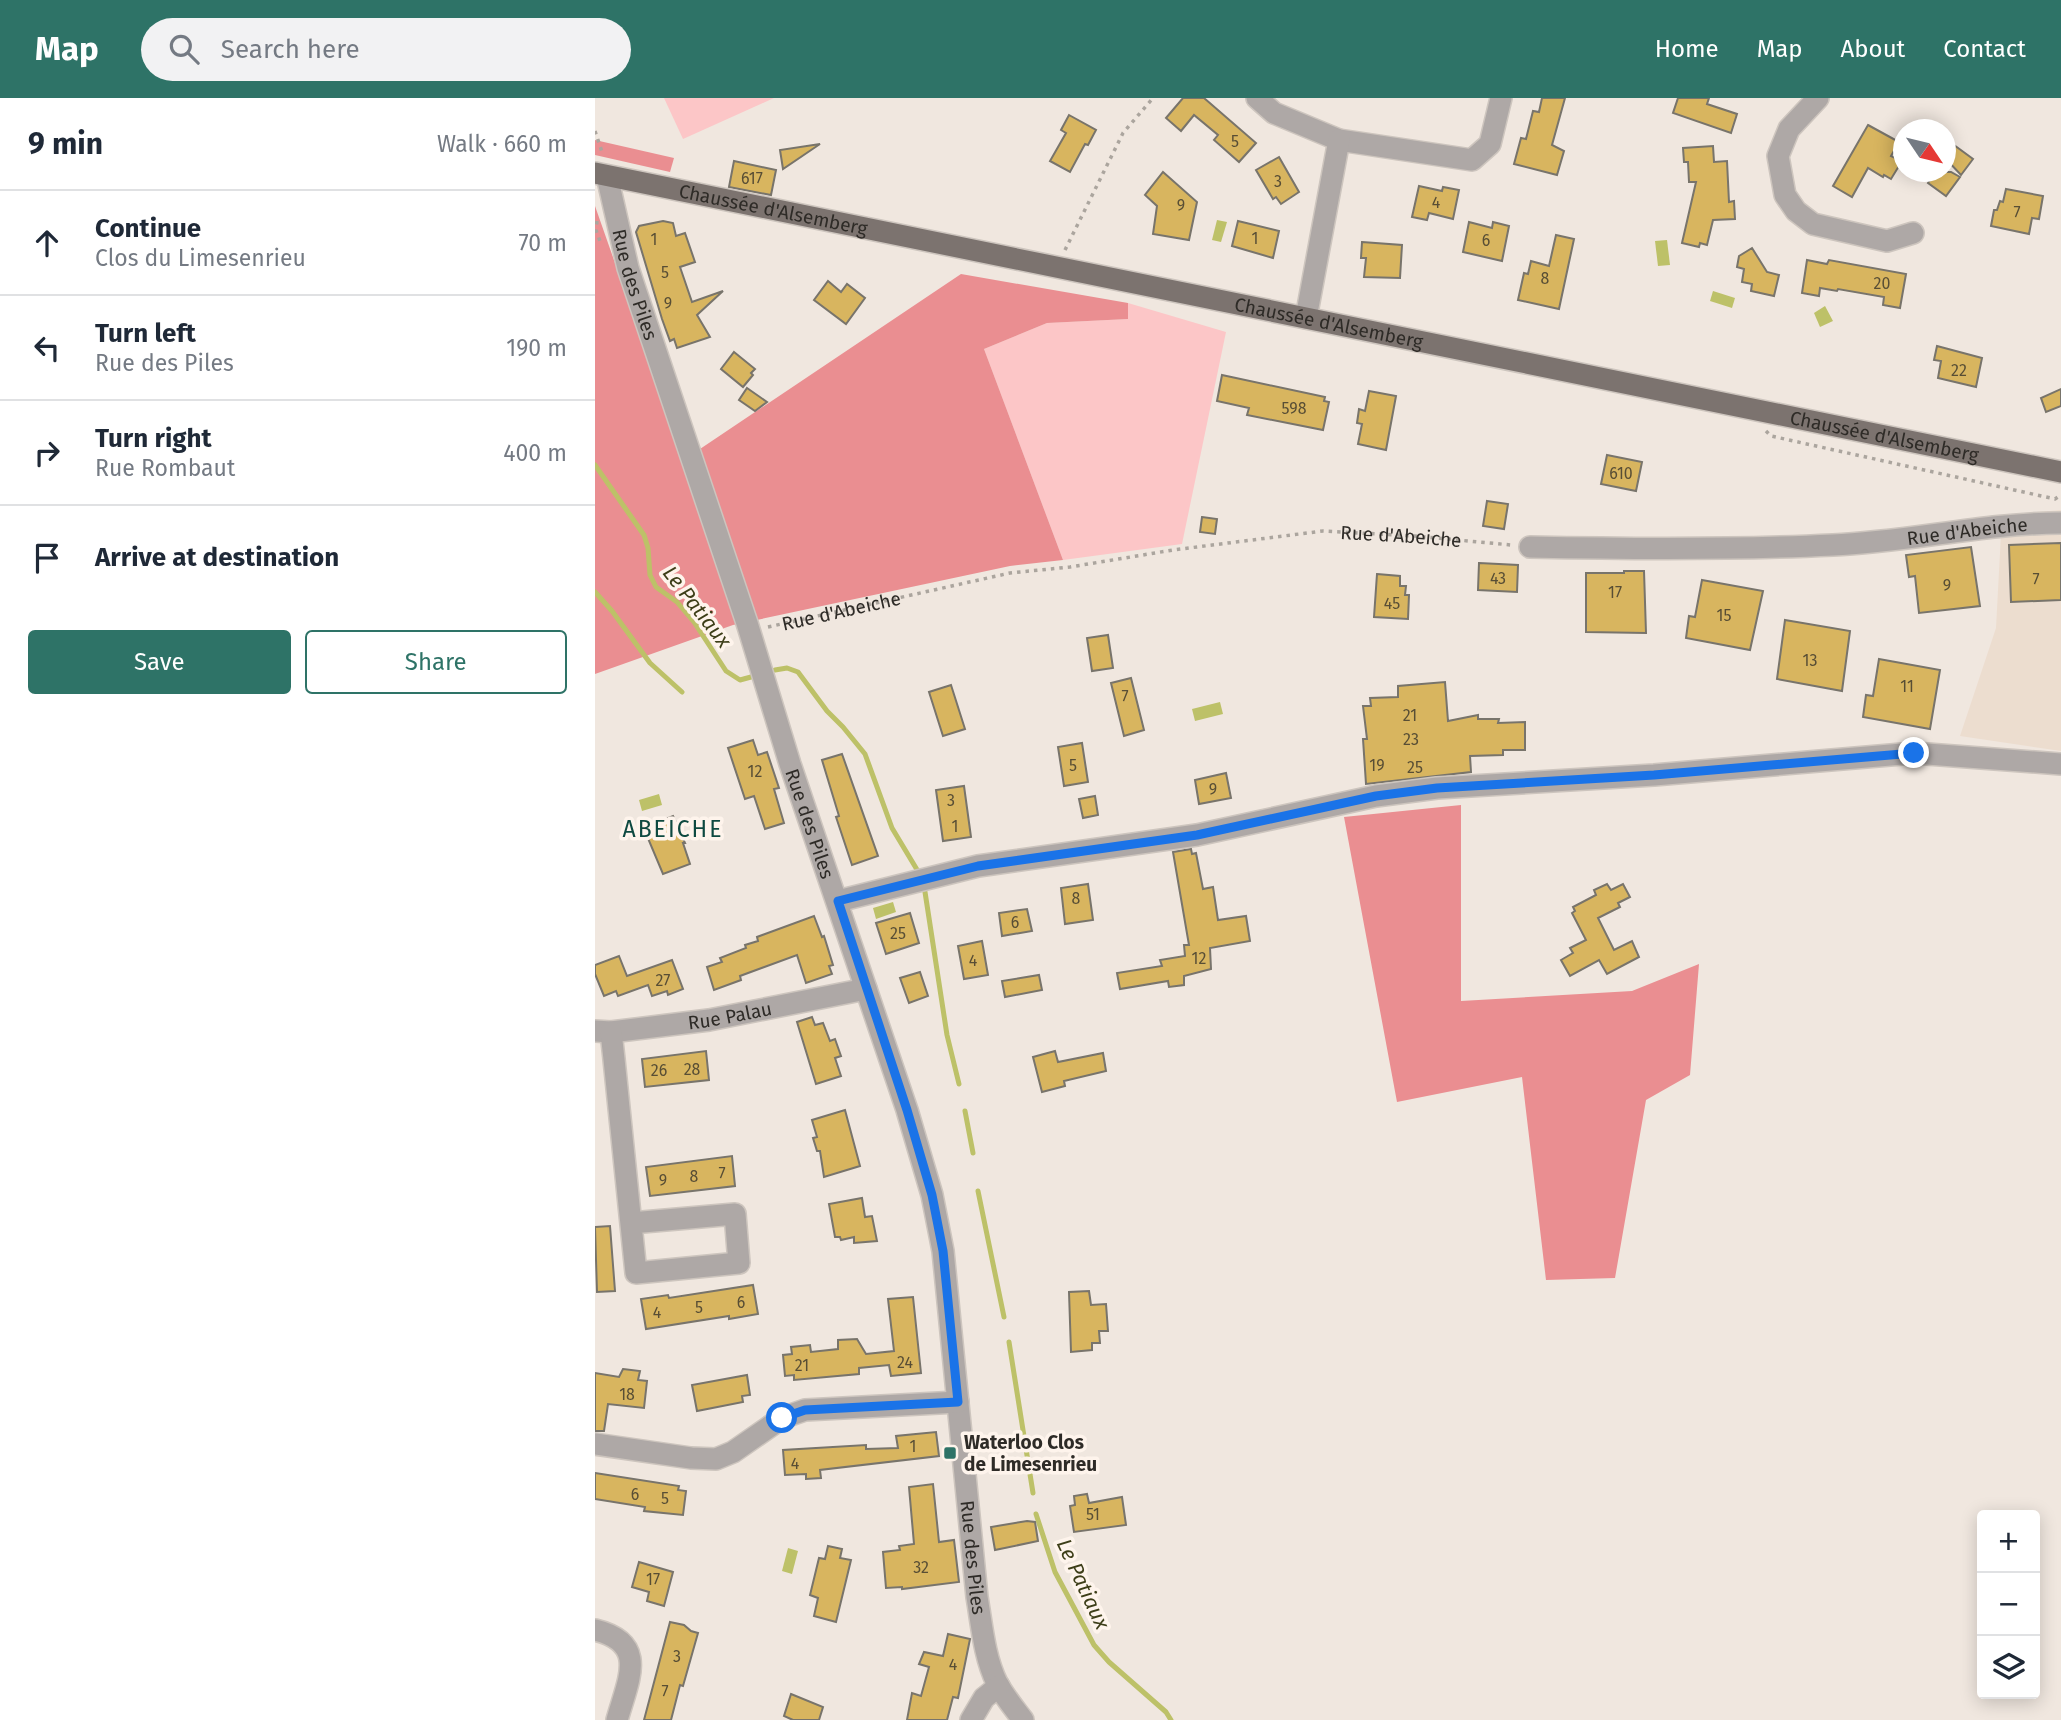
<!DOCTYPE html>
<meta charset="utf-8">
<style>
:root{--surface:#fff;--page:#f2f2f3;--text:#1f2937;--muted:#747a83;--line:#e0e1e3;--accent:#2e7367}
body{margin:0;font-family:"Fira Sans",sans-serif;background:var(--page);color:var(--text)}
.controls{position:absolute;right:21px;bottom:21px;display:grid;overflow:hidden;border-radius:7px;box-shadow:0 4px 18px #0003}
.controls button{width:63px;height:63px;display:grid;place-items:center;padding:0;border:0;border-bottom:2px solid var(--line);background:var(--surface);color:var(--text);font:35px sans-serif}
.compass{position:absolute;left:1298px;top:21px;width:63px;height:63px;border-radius:50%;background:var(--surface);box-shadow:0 4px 18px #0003;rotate:125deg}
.stop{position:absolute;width:21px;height:21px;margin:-16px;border:5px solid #1a73e8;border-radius:50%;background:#fff}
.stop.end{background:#1a73e8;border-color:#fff;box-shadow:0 2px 7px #0008}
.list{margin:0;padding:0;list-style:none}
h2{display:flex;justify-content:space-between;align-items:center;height:91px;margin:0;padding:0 28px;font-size:30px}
h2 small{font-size:23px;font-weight:400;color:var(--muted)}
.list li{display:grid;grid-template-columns:46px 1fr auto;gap:21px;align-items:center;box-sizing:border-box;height:105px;padding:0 28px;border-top:2px solid var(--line)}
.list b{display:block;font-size:26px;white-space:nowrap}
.list p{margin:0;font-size:23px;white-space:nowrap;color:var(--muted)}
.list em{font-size:23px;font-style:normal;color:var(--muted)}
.actions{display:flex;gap:14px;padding:21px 28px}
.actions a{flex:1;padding:16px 0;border:2px solid var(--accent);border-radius:7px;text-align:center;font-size:24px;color:var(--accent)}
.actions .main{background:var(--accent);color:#fff}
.icon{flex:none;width:38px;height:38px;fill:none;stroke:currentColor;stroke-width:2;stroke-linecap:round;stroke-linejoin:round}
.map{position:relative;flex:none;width:1466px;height:1622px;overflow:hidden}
header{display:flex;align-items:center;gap:42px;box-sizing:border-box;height:98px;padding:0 35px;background:var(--accent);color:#fff}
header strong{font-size:33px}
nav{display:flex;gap:38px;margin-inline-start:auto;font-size:24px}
.search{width:490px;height:63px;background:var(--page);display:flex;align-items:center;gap:18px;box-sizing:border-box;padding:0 24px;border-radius:38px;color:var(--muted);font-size:26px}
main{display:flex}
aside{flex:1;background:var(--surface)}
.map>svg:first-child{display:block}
.built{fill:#ecddcf}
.green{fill:#fcc6c7}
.forest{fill:#ea8e91}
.water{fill:#bdc168}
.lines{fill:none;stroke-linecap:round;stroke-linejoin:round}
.stream{stroke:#bdc168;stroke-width:5}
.building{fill:#d8b55f;stroke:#78746b;stroke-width:2}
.minor-casing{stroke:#cdc5be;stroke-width:24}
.major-casing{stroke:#cdc5be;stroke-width:24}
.path{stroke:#aba59e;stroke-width:3.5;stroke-dasharray:3.5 5;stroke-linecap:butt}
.minor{stroke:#aea8a6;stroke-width:21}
.major{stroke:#7c736f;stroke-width:21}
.route{stroke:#1a73e8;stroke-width:9}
.poi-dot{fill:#2e7367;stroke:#fef4ec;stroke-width:2.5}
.labels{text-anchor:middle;stroke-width:7;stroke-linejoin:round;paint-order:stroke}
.number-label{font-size:16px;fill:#584e35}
.street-label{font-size:19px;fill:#2e2b27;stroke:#fef4ec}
.poi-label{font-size:19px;font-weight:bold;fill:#2e2b27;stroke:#fef4ec;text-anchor:start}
.water-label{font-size:21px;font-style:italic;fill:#3d3e18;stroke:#fef4ec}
.quarter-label{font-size:23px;letter-spacing:2px;fill:#0e4940;stroke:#fef4ec}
</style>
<header>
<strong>Map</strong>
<div class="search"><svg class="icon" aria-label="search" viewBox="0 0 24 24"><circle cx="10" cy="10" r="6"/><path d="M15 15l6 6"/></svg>Search here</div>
<nav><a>Home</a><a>Map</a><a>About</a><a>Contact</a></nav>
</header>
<main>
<aside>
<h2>9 min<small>Walk · 660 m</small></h2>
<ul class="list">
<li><svg class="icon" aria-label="ahead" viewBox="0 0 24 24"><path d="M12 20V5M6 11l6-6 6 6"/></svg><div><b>Continue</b><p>Clos du Limesenrieu</p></div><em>70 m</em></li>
<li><svg class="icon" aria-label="left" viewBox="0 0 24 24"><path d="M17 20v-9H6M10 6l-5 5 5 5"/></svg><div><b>Turn left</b><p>Rue des Piles</p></div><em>190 m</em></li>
<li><svg class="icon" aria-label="right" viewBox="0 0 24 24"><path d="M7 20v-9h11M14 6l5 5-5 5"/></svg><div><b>Turn right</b><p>Rue Rombaut</p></div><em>400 m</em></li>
<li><svg class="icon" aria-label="arrive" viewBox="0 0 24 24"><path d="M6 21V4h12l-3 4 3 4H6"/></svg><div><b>Arrive at destination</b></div></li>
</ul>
<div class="actions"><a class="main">Save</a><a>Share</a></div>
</aside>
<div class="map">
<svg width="1466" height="1622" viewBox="0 0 1466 1622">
<rect width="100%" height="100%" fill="#f0e7df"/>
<!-- built -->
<polygon class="built" points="1466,412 1466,653 1365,638 1401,530 1407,417"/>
<!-- green -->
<g class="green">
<polygon points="69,0 179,0 88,41"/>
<polygon points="533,205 631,234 587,446 468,462 389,251 452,225 533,221"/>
</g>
<!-- forest -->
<g class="forest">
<polygon points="0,42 79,60 75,74 0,57"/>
<polygon points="0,108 93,373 105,351 366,176 533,205 533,221 452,225 389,251 468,462 415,468 138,527 0,576"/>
<polygon points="866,707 866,903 1037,893 1104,866 1095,977 1051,1002 1020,1180 951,1182 927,979 802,1004 749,719"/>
</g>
<!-- water -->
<g class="water">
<polygon points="622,122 632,124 626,144 617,142"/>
<polygon points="1072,142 1075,167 1063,168 1060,143"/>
<polygon points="1118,193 1140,200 1137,210 1115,203"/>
<polygon points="1230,208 1238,223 1225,229 1219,215"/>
<polygon points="625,604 628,616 600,623 597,611"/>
<polygon points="64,696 67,707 47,713 44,702"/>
<polygon points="298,804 301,814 281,821 278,810"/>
<polygon points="193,1450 203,1453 197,1476 187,1473"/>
</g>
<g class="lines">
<!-- stream -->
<g class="stream">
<polyline points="0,367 49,437 53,450 55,477 61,489 82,504 99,524 131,573 145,582 156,579"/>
<polyline points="0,494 17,513 55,565 87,594"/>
<polyline points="180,572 192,570 203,574 232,613 248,629 270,656 297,730 324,775"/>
<polyline points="330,794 352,937 364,986"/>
<polyline points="370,1013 378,1055"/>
<polyline points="383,1093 409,1219"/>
<polyline points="414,1244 438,1395"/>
<polyline points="441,1416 460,1474 499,1547 514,1564 571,1614 576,1622"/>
</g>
</g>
<!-- building -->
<g class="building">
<polygon points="588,0 609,0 661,45 644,64 619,42 623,37 599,17 586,33 571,20"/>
<polygon points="947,0 970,0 957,47 969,53 962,77 919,66 926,40 931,41 938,13 944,14"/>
<polygon points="1083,0 1114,0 1112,6 1142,16 1136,35 1078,15"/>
<polygon points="474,17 501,32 493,47 490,46 475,74 455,63 471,35 466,32"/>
<polygon points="1273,27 1304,44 1296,58 1307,63 1296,81 1289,77 1288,79 1273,70 1257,99 1238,88"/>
<polygon points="225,46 188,71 185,52"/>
<polygon points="1359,47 1378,61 1366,77 1351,61"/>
<polygon points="1118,48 1119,64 1132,63 1134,104 1139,103 1140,121 1118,122 1112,147 1105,145 1104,149 1087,145 1101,84 1094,84 1093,64 1089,64 1088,50"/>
<polygon points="684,59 704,94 686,106 681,99 678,101 661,72"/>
<polygon points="139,63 181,72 176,97 134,89"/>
<polygon points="568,74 602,104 594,142 558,136 562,108 550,97"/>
<polygon points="1341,74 1356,74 1365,79 1351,98 1333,85"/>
<polygon points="824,88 847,93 848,89 864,92 858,121 834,115 832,122 817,119"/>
<polygon points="1411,91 1448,98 1444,121 1437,120 1434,136 1396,128 1399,112 1402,112 1405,103 1408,104"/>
<polygon points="68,123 78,125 81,138 90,135 100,164 85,169 97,204 128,193 102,217 115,239 82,250 79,241 75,243 67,221 41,134 44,128"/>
<polygon points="643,123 684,133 678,160 637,148"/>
<polygon points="874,124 897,130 898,124 914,128 907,163 868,154"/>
<polygon points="961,137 979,141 964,211 923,202 929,175 933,176 936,163 954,168"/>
<polygon points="767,144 807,147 805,180 769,179 771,160 766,160"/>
<polygon points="1157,150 1172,174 1184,177 1179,198 1156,193 1157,186 1147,184 1149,171 1142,169 1144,158"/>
<polygon points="1212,162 1232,166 1234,162 1311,176 1305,210 1288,207 1289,199 1243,191 1242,193 1225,190 1224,198 1207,195"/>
<polygon points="233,183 246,194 252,186 270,200 251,226 219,202"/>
<polygon points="1342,248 1387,260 1381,289 1343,280 1346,263 1339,262"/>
<polygon points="139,254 160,271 156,275 158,277 148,289 126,271"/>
<polygon points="627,277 730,299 729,303 734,304 728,332 652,317 654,310 622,303"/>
<polygon points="152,290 172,304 160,313 144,302"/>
<polygon points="1466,291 1466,308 1451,314 1446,300"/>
<polygon points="774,293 801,298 791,352 763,346 767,326 762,325 764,311 770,313"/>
<polygon points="1012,357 1047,364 1041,393 1006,386"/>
<polygon points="892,403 913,406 909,431 888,428"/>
<polygon points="607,419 622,421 620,436 605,434"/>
<polygon points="1466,445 1466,502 1416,504 1414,447"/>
<polygon points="1376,449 1385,508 1324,515 1320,478 1314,479 1311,457"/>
<polygon points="884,465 923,467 922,494 883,492"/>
<polygon points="1029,473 1049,473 1051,535 991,534 991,475 1029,475"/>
<polygon points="782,476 805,478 805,488 811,488 810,497 814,497 813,521 779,519"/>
<polygon points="1107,482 1168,493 1155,552 1091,540 1094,518 1100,519"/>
<polygon points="1190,522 1255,533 1247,593 1182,581"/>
<polygon points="513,537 518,570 497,573 492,540"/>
<polygon points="1284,561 1345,572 1335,631 1268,619 1271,597 1278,598"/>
<polygon points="536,580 549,632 529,638 516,585"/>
<polygon points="850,584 853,623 883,617 883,621 904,621 903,625 930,624 930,652 908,652 908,657 875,658 876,674 771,686 768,641 772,641 768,608 776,608 775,600 803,599 803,588"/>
<polygon points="356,587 370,631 348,638 334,594"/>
<polygon points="158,642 163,657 172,654 184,690 179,691 189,725 170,731 159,698 150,701 133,650"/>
<polygon points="487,645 493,684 469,688 463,649"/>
<polygon points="247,656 283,758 257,767 241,719 244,718 227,662"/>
<polygon points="631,675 636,700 604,706 600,682"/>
<polygon points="369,688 376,739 348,743 341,692"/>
<polygon points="500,698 503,717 488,720 484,701"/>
<polygon points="78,718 90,745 88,745 95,766 68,776 52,738 54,737 51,729"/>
<polygon points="596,751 597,756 601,755 608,791 618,789 623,822 651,818 655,843 615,850 616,871 589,878 589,887 574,889 573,883 525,891 522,875 567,868 565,862 590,858 589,847 594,847 578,754"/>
<polygon points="493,786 498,822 470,826 466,790"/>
<polygon points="1012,786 1016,792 1028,786 1035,799 1023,805 1025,809 1003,820 1019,852 1037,843 1044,859 1012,876 1004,862 975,878 966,862 978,855 975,850 991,842 977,815 980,813 978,809 1001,797 999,792"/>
<polygon points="432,811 437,833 407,838 404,815"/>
<polygon points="315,815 324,845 291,856 281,825"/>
<polygon points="219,818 227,839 229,838 238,867 234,868 237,876 211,885 202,857 145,878 146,882 119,892 112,869 127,864 125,860 151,850 150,847 163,843 162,839"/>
<polygon points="387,843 393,877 369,881 363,848"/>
<polygon points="24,858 32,878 77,862 88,891 73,897 72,893 57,898 53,887 23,898 21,893 9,898 0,876 0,867"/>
<polygon points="325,874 333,898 314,905 305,880"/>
<polygon points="444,877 447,892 410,899 407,883"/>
<polygon points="217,919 220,927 228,925 235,943 240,941 246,958 240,960 246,978 221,986 202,924"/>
<polygon points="111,953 114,982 50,989 47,961"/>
<polygon points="460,953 463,964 508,955 511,973 469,983 470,988 447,994 438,959"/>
<polygon points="250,1012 265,1068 229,1079 225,1053 222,1053 218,1040 222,1039 217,1022"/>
<polygon points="137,1058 140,1088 55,1098 51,1069"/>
<polygon points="267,1100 270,1119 277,1118 282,1143 259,1145 259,1139 246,1142 245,1139 240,1139 234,1106"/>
<polygon points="15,1128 20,1193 2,1194 0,1129"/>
<polygon points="158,1187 163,1216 134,1221 134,1218 51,1231 46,1201 73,1197 74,1200"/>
<polygon points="494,1193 496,1207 511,1206 513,1233 504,1233 505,1245 497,1245 497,1252 476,1254 474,1194"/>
<polygon points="318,1199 326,1275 296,1278 294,1267 264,1270 264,1276 199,1282 199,1277 190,1278 188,1257 197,1256 196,1249 215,1247 216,1254 243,1251 243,1242 262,1241 271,1256 299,1253 293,1201"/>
<polygon points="28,1271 45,1273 43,1282 52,1283 49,1310 13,1306 9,1333 0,1333 0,1275 24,1279"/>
<polygon points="152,1277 155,1297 147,1298 148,1304 102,1313 97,1287"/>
<polygon points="341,1334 344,1358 225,1372 226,1380 211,1381 211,1376 190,1377 188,1352 271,1347 271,1351 303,1350 301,1338"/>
<polygon points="0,1375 84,1388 83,1392 91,1393 88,1417 49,1413 50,1409 0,1401"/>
<polygon points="338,1386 344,1444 359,1442 364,1484 307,1491 307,1489 291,1490 288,1454 305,1452 304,1448 319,1446 314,1389"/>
<polygon points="492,1396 494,1405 527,1399 531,1427 479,1434 475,1408 480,1407 479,1398"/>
<polygon points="432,1423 440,1424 443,1443 400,1452 396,1429"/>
<polygon points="233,1448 247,1451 245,1460 256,1462 241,1524 219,1518 223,1500 215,1497 224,1460 230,1461"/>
<polygon points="44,1464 78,1474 69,1508 52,1503 54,1494 37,1489"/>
<polygon points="75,1524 89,1527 96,1533 103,1535 88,1588 85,1587 76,1622 49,1622"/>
<polygon points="353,1536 375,1541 363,1600 358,1599 352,1622 312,1622 317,1595 326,1598 334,1569 324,1566 329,1554 348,1558"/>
<polygon points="196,1596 228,1609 224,1622 198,1622 189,1618"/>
</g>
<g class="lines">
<!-- minor casing -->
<g class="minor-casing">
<g id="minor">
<polyline points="662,0 679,15 744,42 877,62 895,46 906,0"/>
<polyline points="1223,0 1194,31 1183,58 1190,97 1201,113 1218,126 1292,143 1318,135"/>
<path id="s2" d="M12,78L33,170L152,525L195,666L312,1012L337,1097L348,1153L382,1499C387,1528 389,1558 402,1585C409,1598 419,1610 428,1622"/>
<polyline points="711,220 744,42"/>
<path id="s3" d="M935,449C1036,451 1138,452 1238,447C1314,444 1390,425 1466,425"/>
<polyline points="243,803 383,768 602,737 781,698 842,690 1059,677 1319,655 1466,666"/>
<path id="s4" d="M0,933L16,934L114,922L271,891"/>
<path d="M16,934C25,1014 33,1094 41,1175L144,1165L140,1116L36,1125"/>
<polyline points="0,1346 96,1360 121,1361 138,1354 187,1320 210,1312 363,1304"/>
<path d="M0,1532C54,1545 33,1582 22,1622"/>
<polyline points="376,1622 389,1600 404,1588"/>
</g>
</g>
<!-- major casing -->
<g class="major-casing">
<g id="major">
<path id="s5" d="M0,75L1466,374"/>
</g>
</g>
<!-- path -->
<g class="path">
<polyline points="0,33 8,57"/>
<polyline points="2,123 1,132 6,146"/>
<polyline points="470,152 528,35 558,0"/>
<polyline points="1171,333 1176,338 1460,401 1466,397"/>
<path id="s1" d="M173,529L415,475L475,469L578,452L728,433L820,438L916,447"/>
</g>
<!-- minor -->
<use href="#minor" class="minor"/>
<!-- major -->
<use href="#major" class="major"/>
</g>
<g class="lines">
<!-- route -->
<polyline class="route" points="187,1320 210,1312 363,1304 348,1153 337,1097 312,1012 243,803 383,768 602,737 781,698 842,690 1059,677 1319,655"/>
</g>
<!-- markers -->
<rect class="poi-dot" x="348" y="1348" width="14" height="14" rx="3.5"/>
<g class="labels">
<!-- number labels -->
<g class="number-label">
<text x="640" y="49">5</text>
<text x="157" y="86">617</text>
<text x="683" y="89">3</text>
<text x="841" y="110">4</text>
<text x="586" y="113">9</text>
<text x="1422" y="120">7</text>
<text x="660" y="146">1</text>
<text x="59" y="147">1</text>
<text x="891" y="148">6</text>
<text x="70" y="180">5</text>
<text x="950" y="186">8</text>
<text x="1287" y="191">20</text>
<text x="73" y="211">9</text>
<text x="1364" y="278">22</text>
<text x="699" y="316">598</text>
<text x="1026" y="381">610</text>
<text x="903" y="486">43</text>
<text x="1441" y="487">7</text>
<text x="1352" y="493">9</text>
<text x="1020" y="500">17</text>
<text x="797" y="511">45</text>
<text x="1129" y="523">15</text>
<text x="1215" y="568">13</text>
<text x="1312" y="594">11</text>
<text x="530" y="604">7</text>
<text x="815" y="623">21</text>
<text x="816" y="647">23</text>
<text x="478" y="673">5</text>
<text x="782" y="673">19</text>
<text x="820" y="675">25</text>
<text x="160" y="679">12</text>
<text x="618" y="697">9</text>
<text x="356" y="708">3</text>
<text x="360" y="734">1</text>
<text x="481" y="806">8</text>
<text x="420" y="830">6</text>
<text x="303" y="841">25</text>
<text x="604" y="866">12</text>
<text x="378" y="868">4</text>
<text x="68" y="888">27</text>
<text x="97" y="977">28</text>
<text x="64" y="978">26</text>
<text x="127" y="1081">7</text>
<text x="99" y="1084">8</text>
<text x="68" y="1088">9</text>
<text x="146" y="1210">6</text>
<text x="104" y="1215">5</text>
<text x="62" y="1220">4</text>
<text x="310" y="1270">24</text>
<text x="207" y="1273">21</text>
<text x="32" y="1302">18</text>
<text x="318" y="1354">1</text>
<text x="200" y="1371">4</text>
<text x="40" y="1402">6</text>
<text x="70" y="1406">5</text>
<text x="498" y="1422">51</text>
<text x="326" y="1475">32</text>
<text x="58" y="1487">17</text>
<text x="82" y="1564">3</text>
<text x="358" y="1572">4</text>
<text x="70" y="1599">7</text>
</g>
<!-- street labels -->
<g class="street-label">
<text dy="7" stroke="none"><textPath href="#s5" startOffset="182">Chaussée d'Alsemberg</textPath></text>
<text dy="7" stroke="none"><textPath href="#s2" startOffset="112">Rue des Piles</textPath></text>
<text dy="7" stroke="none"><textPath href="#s5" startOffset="749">Chaussée d'Alsemberg</textPath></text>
<text dy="7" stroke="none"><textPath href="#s5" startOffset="1316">Chaussée d'Alsemberg</textPath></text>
<text dy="7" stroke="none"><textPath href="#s3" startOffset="438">Rue d'Abeiche</textPath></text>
<text dy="7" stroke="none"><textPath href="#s1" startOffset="642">Rue d'Abeiche</textPath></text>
<text dy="7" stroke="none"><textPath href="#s1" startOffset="75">Rue d'Abeiche</textPath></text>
<text dy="7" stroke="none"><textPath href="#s2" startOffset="679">Rue des Piles</textPath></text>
<text dy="7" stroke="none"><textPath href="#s4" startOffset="136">Rue Palau</textPath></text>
<text dy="7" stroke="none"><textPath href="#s2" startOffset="1435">Rue des Piles</textPath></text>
</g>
<!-- poi labels -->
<g class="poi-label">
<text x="369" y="1351">Waterloo Clos<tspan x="369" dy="22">de Limesenrieu</tspan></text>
</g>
<!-- water labels -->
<g class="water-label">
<text transform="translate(102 509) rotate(52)" y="7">Le Patiaux</text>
<text transform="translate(488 1486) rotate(65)" y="7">Le Patiaux</text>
</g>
<!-- quarter labels -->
<g class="quarter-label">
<text x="78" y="739">ABEICHE</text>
</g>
</g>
</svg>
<div class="controls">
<button>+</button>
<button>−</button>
<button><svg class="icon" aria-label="layers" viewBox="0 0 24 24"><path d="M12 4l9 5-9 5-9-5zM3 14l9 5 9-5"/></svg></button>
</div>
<svg class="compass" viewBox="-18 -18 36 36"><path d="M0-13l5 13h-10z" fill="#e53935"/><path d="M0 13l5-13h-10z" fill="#747a83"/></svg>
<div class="stop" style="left:187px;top:1320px"></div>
<div class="stop end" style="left:1319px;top:655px"></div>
</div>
</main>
